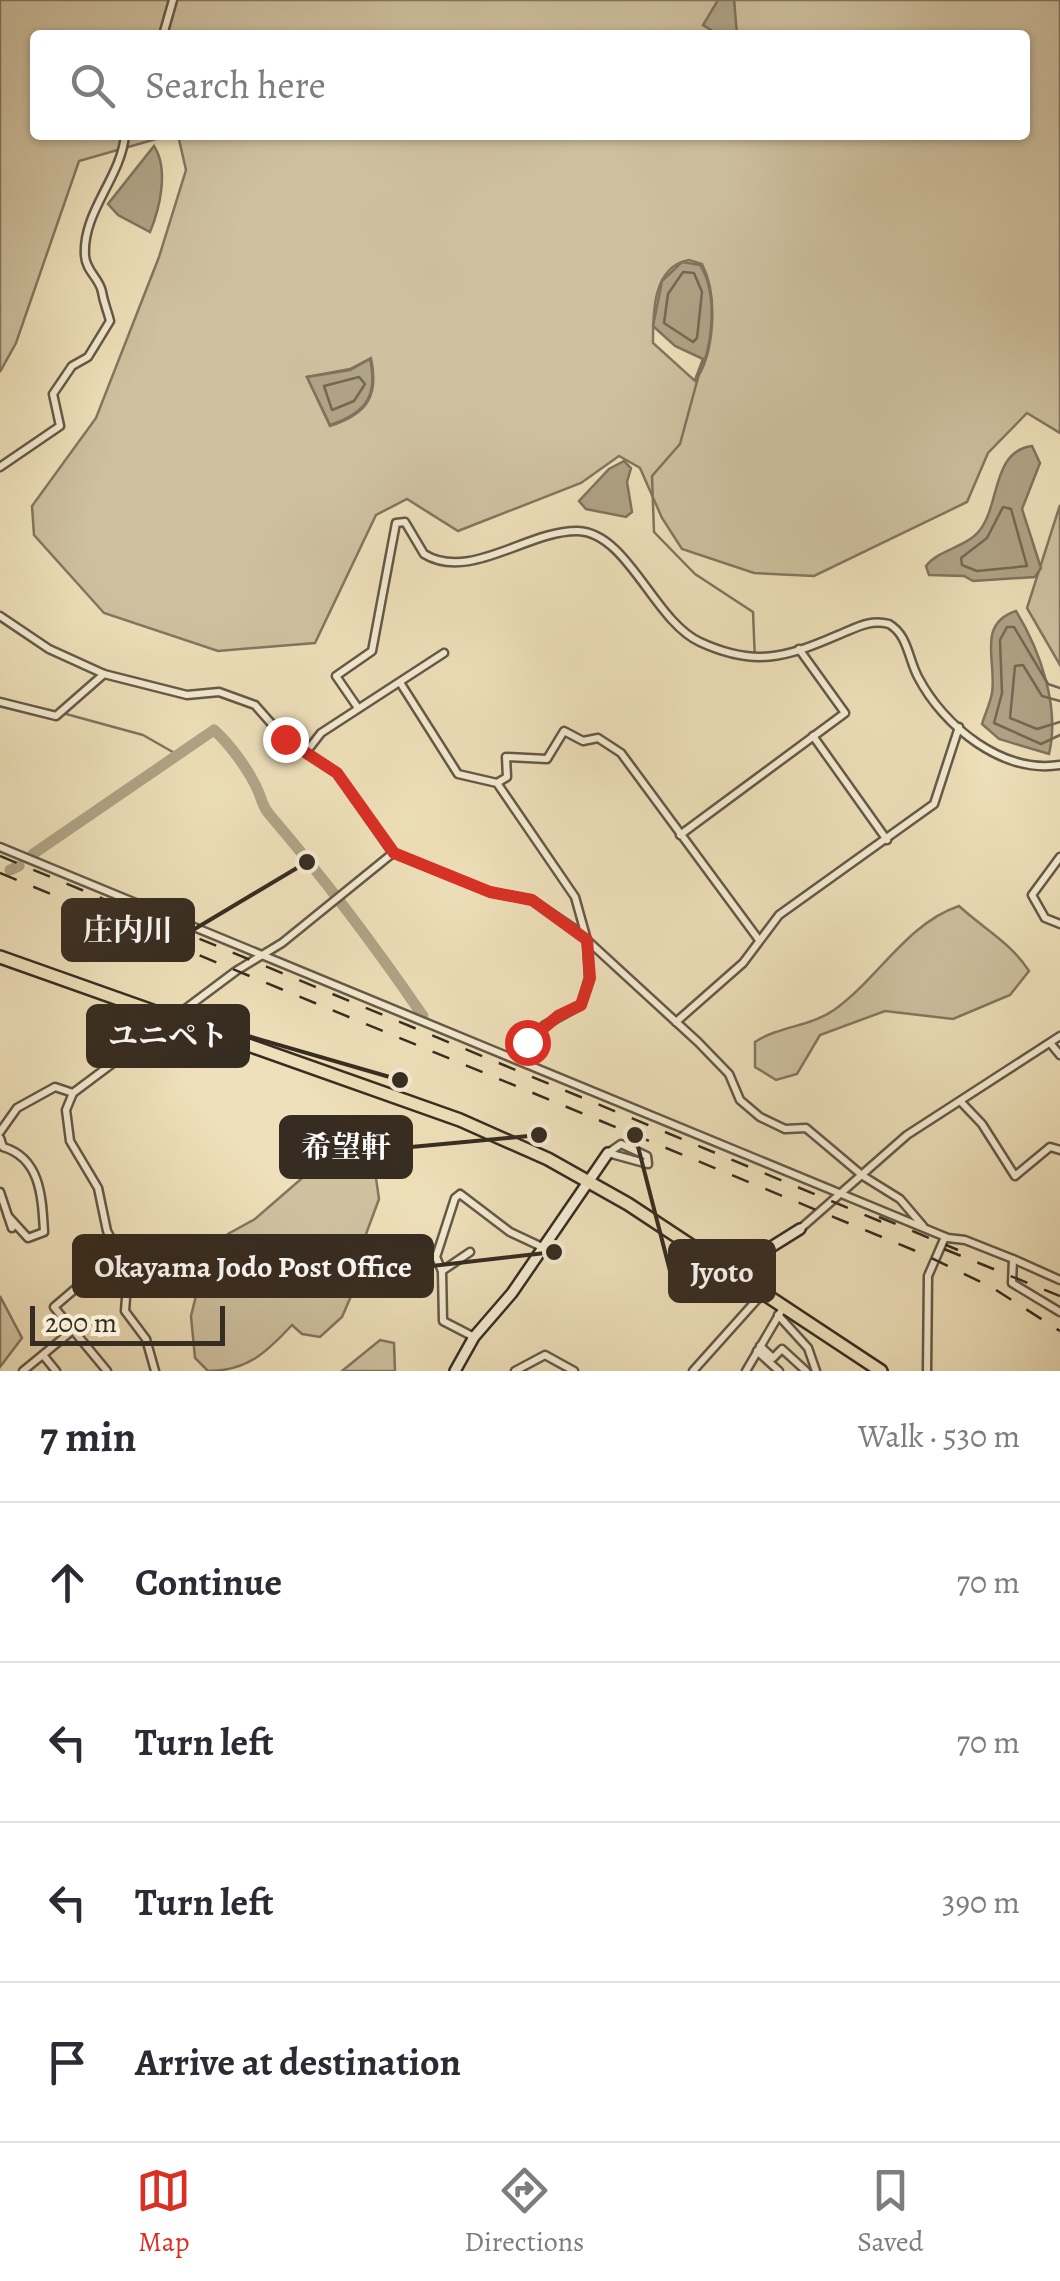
<!DOCTYPE html>
<meta charset="utf-8">
<style>
:root{--surface:#fff;--page:#f7f7f7;--text:#2b2b33;--muted:#7c7c81;--line:#e1e1e2;--accent:#d93025}
body{margin:0;font-family:Alegreya,"Noto Serif JP",serif;background:var(--page);color:var(--text)}
.scale{position:absolute;left:30px;bottom:25px;width:195px;box-sizing:border-box;padding-left:10px;border:5px solid #372c21;border-top:0;font-size:28px;line-height:35px;white-space:nowrap;color:#372c21;-webkit-text-stroke:8px #f4ebd2;paint-order:stroke}
.stop{position:absolute;width:30px;height:30px;margin:-22px;border:8px solid #d93025;border-radius:50%;background:#fff}
.stop.end{background:#d93025;border-color:#fff;box-shadow:0 2px 10px #0008}
.list{margin:0;padding:0;list-style:none}
h2{display:flex;justify-content:space-between;align-items:center;height:130px;margin:0;padding:0 40px;font-size:42px}
h2 small{font-size:32px;font-weight:400;color:var(--muted)}
.list li{display:grid;grid-template-columns:65px 1fr auto;gap:30px;align-items:center;box-sizing:border-box;height:160px;padding:0 40px;border-top:2px solid var(--line)}
.list b{display:block;font-size:38px;white-space:nowrap}
.list em{font-size:32px;font-style:normal;color:var(--muted)}
.icon{flex:none;width:55px;height:55px;fill:none;stroke:currentColor;stroke-width:2;stroke-linecap:round;stroke-linejoin:round}
.map{position:relative;flex:none;width:1060px;height:1371px;overflow:hidden}
.search{position:absolute;background:var(--surface);box-shadow:0 2px 8px #0004;left:30px;right:30px;top:30px;height:110px;display:flex;align-items:center;gap:25px;box-sizing:border-box;padding:0 35px;border-radius:10px;color:var(--muted);font-size:38px}
.sheet{height:770px;background:var(--surface)}
nav{display:flex;justify-content:space-around;align-items:center;box-sizing:border-box;height:140px;border-top:2px solid var(--line);background:var(--surface);font-size:28px;color:var(--muted)}
nav a{display:grid;justify-items:center;gap:5px}
nav .on{color:var(--accent)}
.map>svg:first-child{display:block}
.green{fill:#cfc1a0;stroke:#837660;stroke-width:2.5;fill-rule:evenodd}
.water{fill:#b0a386;stroke:#80735e;stroke-width:2.5}
.lines{fill:none;stroke-linecap:round;stroke-linejoin:round}
.shore{stroke:#746854;stroke-width:2.5}
.stream{stroke:#80735e;stroke-width:2.5}
.river{stroke:#b0a386;stroke-width:11}
.street-casing{stroke:#655947;stroke-width:11}
.secondary-casing{stroke:#372c21;stroke-width:14}
.highway-casing{stroke:#372c21;stroke-width:16}
.street{stroke:#f4ebd2;stroke-width:6}
.secondary{stroke:#f4ebd2;stroke-width:9}
.highway{stroke:#eee0ba;stroke-width:11}
.rail{stroke:#372c21;stroke-width:2.5;stroke-dasharray:18 18;stroke-linecap:butt}
.route{stroke:#d93025;stroke-width:12}
.leader{fill:none;stroke:#372c21;stroke-width:4}
.callout-dot{fill:#372c21;stroke:#f4ebd2;stroke-width:4}
.callout{fill:#372c21;stroke:#372c21;stroke-width:4}
.callout-label{font-size:30px;text-anchor:middle;font-weight:bold;fill:#fff}
</style>
<div class="map">
<svg width="1060" height="1371" viewBox="0 0 1060 1371">
<rect width="100%" height="100%" fill="#eee0ba"/>
<filter id="stains"><feTurbulence type="fractalNoise" baseFrequency=".002" numOctaves="4"/><feColorMatrix values="0 0 0 0 .2 0 0 0 0 .09 0 0 0 0 .02 0 0 0 .5 -.17"/></filter>
<radialGradient id="worn" r=".72"><stop offset=".6" stop-color="#630" stop-opacity="0"/><stop offset="1" stop-color="#630" stop-opacity=".3"/></radialGradient>
<!-- green -->
<g class="green">
<polygon points="0,0 718,0 719,35 35,35 35,135 170,135 79,161 16,343 0,372"/>
<path d="M734,0H1060V433L1027,413L988,453L967,502L814,576L754,573L682,549L662,518L640,468L619,456L581,483L458,531L407,499L376,515L315,643L218,651L104,613L34,535L32,506L96,418L159,257L186,170L178,135H1025V35H735ZM689,260L702,264C718,294 715,354 695,381L653,343C653,314 652,267 689,260ZM371,358C379,395 368,414 330,426L307,377L350,369Z"/>
<polygon points="1060,505 1060,665 1027,608"/>
<path d="M959,906C984,929 1010,942 1029,971L1010,995L953,1019L885,1011L820,1035L797,1074L776,1080L755,1067V1042C779,1026 809,1027 834,1010C878,979 906,924 959,906Z"/>
<path d="M356,1150L375,1171L379,1199L356,1261L352,1294L342,1317L320,1337L302,1334L292,1325C266,1353 247,1371 208,1371L195,1358L191,1316L200,1279L228,1234L255,1219L308,1173L342,1167Z"/>
<polygon points="0,1296 22,1338 0,1367"/>
<polygon points="380,1340 394,1343 395,1371 342,1371"/>
</g>
<!-- water -->
<g class="water">
<polygon points="718,0 734,0 737,34 719,35 703,25"/>
<path d="M154,146C169,169 160,208 150,232L118,215L108,204Z"/>
<path d="M682,262L700,265C719,294 713,353 695,380L703,359L675,346L653,326L662,281Z"/>
<path d="M370,359C378,395 367,413 330,425L307,377L350,370Z"/>
<path d="M1032,446L1040,463L1022,509L1041,568L1035,577L973,581L964,576L929,575L926,566C939,549 966,548 980,530C1000,504 992,451 1032,446Z"/>
<polygon points="624,461 631,468 627,482 632,512 626,517 586,509 579,501 609,469"/>
<path d="M1016,611C1041,652 1060,708 1049,754L999,739L982,724C985,714 990,704 992,693C997,662 976,624 1016,611Z"/>
</g>
<g class="lines">
<!-- shore -->
<g class="shore">
<polygon points="683,272 694,273 702,292 697,338 693,342 664,323 668,294"/>
<polygon points="359,377 365,384 354,401 332,410 324,386"/>
<polygon points="1003,507 1011,509 1027,566 977,571 962,565 961,558 987,538"/>
<polyline points="1060,688 1048,684 1014,627 1007,627 1000,640 1002,693 994,723 1041,744 1060,735"/>
<polyline points="1060,701 1042,696 1023,665 1015,666 1010,718 1037,729 1060,722"/>
</g>
<!-- stream -->
<g class="stream">
<polyline points="699,374 680,444 652,476 654,532 695,574 753,612 755,661"/>
<polyline points="0,699 54,711"/>
<polyline points="66,714 143,735 178,755"/>
</g>
<!-- river -->
<g class="river">
<path d="M33,854L214,730C230,744 251,773 259,793C262,801 263,807 269,814C323,877 375,946 423,1016"/>
<polyline points="10,870 19,866"/>
</g>
<!-- street casing -->
<g class="street-casing">
<g id="street">
<polyline points="163,35 173,0"/>
<path d="M0,467L60,426L53,394L72,366L88,357L110,321C107,309 104,304 102,292C100,279 86,271 85,256C82,212 121,178 125,135"/>
<polyline points="0,616 49,649 104,674 187,695 219,692 255,705 285,739 337,773 393,853 490,892 532,900 576,930 698,1042 729,1074 740,1100 760,1117 785,1129 806,1128 863,1176 900,1199 923,1226"/>
<polyline points="401,684 458,774 497,783 575,897 587,940 589,978 581,1005 545,1025 509,1056"/>
<polyline points="0,702 56,716 104,674"/>
<path d="M358,708L336,676L372,651L396,523L405,522L424,554C470,582 528,530 578,531C628,533 654,621 700,642C754,667 785,658 838,635C856,628 869,619 889,624C908,635 908,658 918,677C944,727 1003,774 1060,765"/>
<polyline points="813,736 887,840"/>
<polyline points="307,751 321,733 444,653"/>
<polyline points="497,783 507,777 506,757 547,759 564,731 583,741 598,738 621,753 759,940"/>
<polyline points="680,835 845,713 799,649"/>
<polyline points="0,847 948,1238 965,1240 1013,1259 1012,1283 1060,1312"/>
<polyline points="1060,857 1032,895 1045,918 1060,924"/>
<polyline points="676,1022 743,963 779,915 934,804 959,727"/>
<polyline points="1051,1044 1060,1055"/>
<polyline points="73,1093 66,1110 70,1141 98,1188 107,1231 128,1271 125,1311 146,1339 155,1371"/>
<polyline points="962,1103 982,1124 1015,1176 1050,1147 1060,1150"/>
<polyline points="0,1132 17,1108 55,1087 73,1093 236,971 282,943 393,853"/>
<path d="M0,1138L3,1147C41,1158 42,1198 44,1232L28,1238L8,1216"/>
<polygon points="621,1144 647,1156 648,1164 608,1153"/>
<polyline points="0,1192 12,1228"/>
<polyline points="800,1229 907,1135 1060,1036"/>
<polyline points="1013,1259 1060,1280"/>
<polyline points="442,1271 470,1252"/>
<polyline points="89,1277 54,1307 107,1371"/>
<polyline points="778,1315 808,1348 816,1371"/>
<polyline points="474,1337 443,1321 442,1271 436,1257 455,1198 460,1194 510,1232 542,1247"/>
<polyline points="760,1346 773,1358 782,1349 806,1371"/>
<polyline points="757,1351 779,1371"/>
<polyline points="43,1355 56,1371"/>
<polyline points="23,1371 73,1330"/>
<polyline points="515,1371 545,1355 574,1371"/>
<polyline points="693,1371 762,1294"/>
<polyline points="746,1371 783,1308"/>
<polyline points="927,1371 928,1276 945,1237"/>
</g>
</g>
<!-- secondary casing -->
<g class="secondary-casing">
<g id="secondary">
<polyline points="731,1272 800,1229"/>
<polyline points="455,1371 474,1337 512,1293 608,1153"/>
</g>
</g>
<!-- highway casing -->
<g class="highway-casing">
<polyline id="highway" points="0,957 460,1120 548,1159 628,1204 881,1371"/>
</g>
<!-- street -->
<use href="#street" class="street"/>
<!-- secondary -->
<use href="#secondary" class="secondary"/>
<!-- highway -->
<use href="#highway" class="highway"/>
<!-- rail -->
<g class="rail">
<polyline points="0,856 889,1225"/>
<polyline points="0,873 923,1254 993,1288 1060,1331"/>
<polyline points="879,1217 958,1250"/>
<polyline points="944,1249 1060,1296"/>
</g>
</g>
<g class="lines">
<!-- route -->
<polyline class="route" points="285,739 337,773 394,853 490,892 532,900 587,940 590,978 581,1005 558,1016 527,1042"/>
</g>
<!-- callouts -->
<path class="leader" d="M307 862L193 930M400 1080L248 1036M539 1135L411 1147M554 1252L432 1266M635 1135L670 1271"/>
<g class="callout-dot">
<circle cx="307" cy="862" r="10"/>
<circle cx="400" cy="1080" r="10"/>
<circle cx="539" cy="1135" r="10"/>
<circle cx="554" cy="1252" r="10"/>
<circle cx="635" cy="1135" r="10"/>
</g>
<g class="callout">
<rect x="63" y="900" width="130" height="60" rx="10"/>
<rect x="88" y="1006" width="160" height="60" rx="10"/>
<rect x="281" y="1117" width="130" height="60" rx="10"/>
<rect x="74" y="1236" width="358" height="60" rx="10"/>
<rect x="670" y="1241" width="104" height="60" rx="10"/>
</g>
<g class="callout-label">
<text x="128" y="940">庄内川</text>
<text x="168" y="1046">ユニペト</text>
<text x="346" y="1157">希望軒</text>
<text x="253" y="1277">Okayama Jodo Post Office</text>
<text x="722" y="1282">Jyoto</text>
</g>
<rect width="100%" height="100%" filter="url(#stains)"/>
<rect width="100%" height="100%" fill="url(#worn)"/>
</svg>
<div class="scale">200 m</div>
<div class="stop" style="left:527px;top:1042px"></div>
<div class="stop end" style="left:285px;top:739px"></div>
<div class="search"><svg class="icon" aria-label="search" viewBox="0 0 24 24"><circle cx="10" cy="10" r="6"/><path d="M15 15l6 6"/></svg>Search here</div>
</div>
<section class="sheet">
<h2>7 min<small>Walk · 530 m</small></h2>
<ul class="list">
<li><svg class="icon" aria-label="ahead" viewBox="0 0 24 24"><path d="M12 20V5M6 11l6-6 6 6"/></svg><div><b>Continue</b></div><em>70 m</em></li>
<li><svg class="icon" aria-label="left" viewBox="0 0 24 24"><path d="M17 20v-9H6M10 6l-5 5 5 5"/></svg><div><b>Turn left</b></div><em>70 m</em></li>
<li><svg class="icon" aria-label="left" viewBox="0 0 24 24"><path d="M17 20v-9H6M10 6l-5 5 5 5"/></svg><div><b>Turn left</b></div><em>390 m</em></li>
<li><svg class="icon" aria-label="arrive" viewBox="0 0 24 24"><path d="M6 21V4h12l-3 4 3 4H6"/></svg><div><b>Arrive at destination</b></div></li>
</ul>
</section>
<nav>
<a class="on"><svg class="icon" aria-label="map" viewBox="0 0 24 24"><path d="M3 6l6-2 6 2 6-2v14l-6 2-6-2-6 2zM9 4v14M15 6v14"/></svg>Map</a>
<a><svg class="icon" aria-label="directions" viewBox="0 0 24 24"><path d="M12 3l9 9-9 9-9-9zM9 14v-3h6M13 9l2 2-2 2"/></svg>Directions</a>
<a><svg class="icon" aria-label="saved" viewBox="0 0 24 24"><path d="M7 4h10v16l-5-4-5 4z"/></svg>Saved</a>
</nav>
